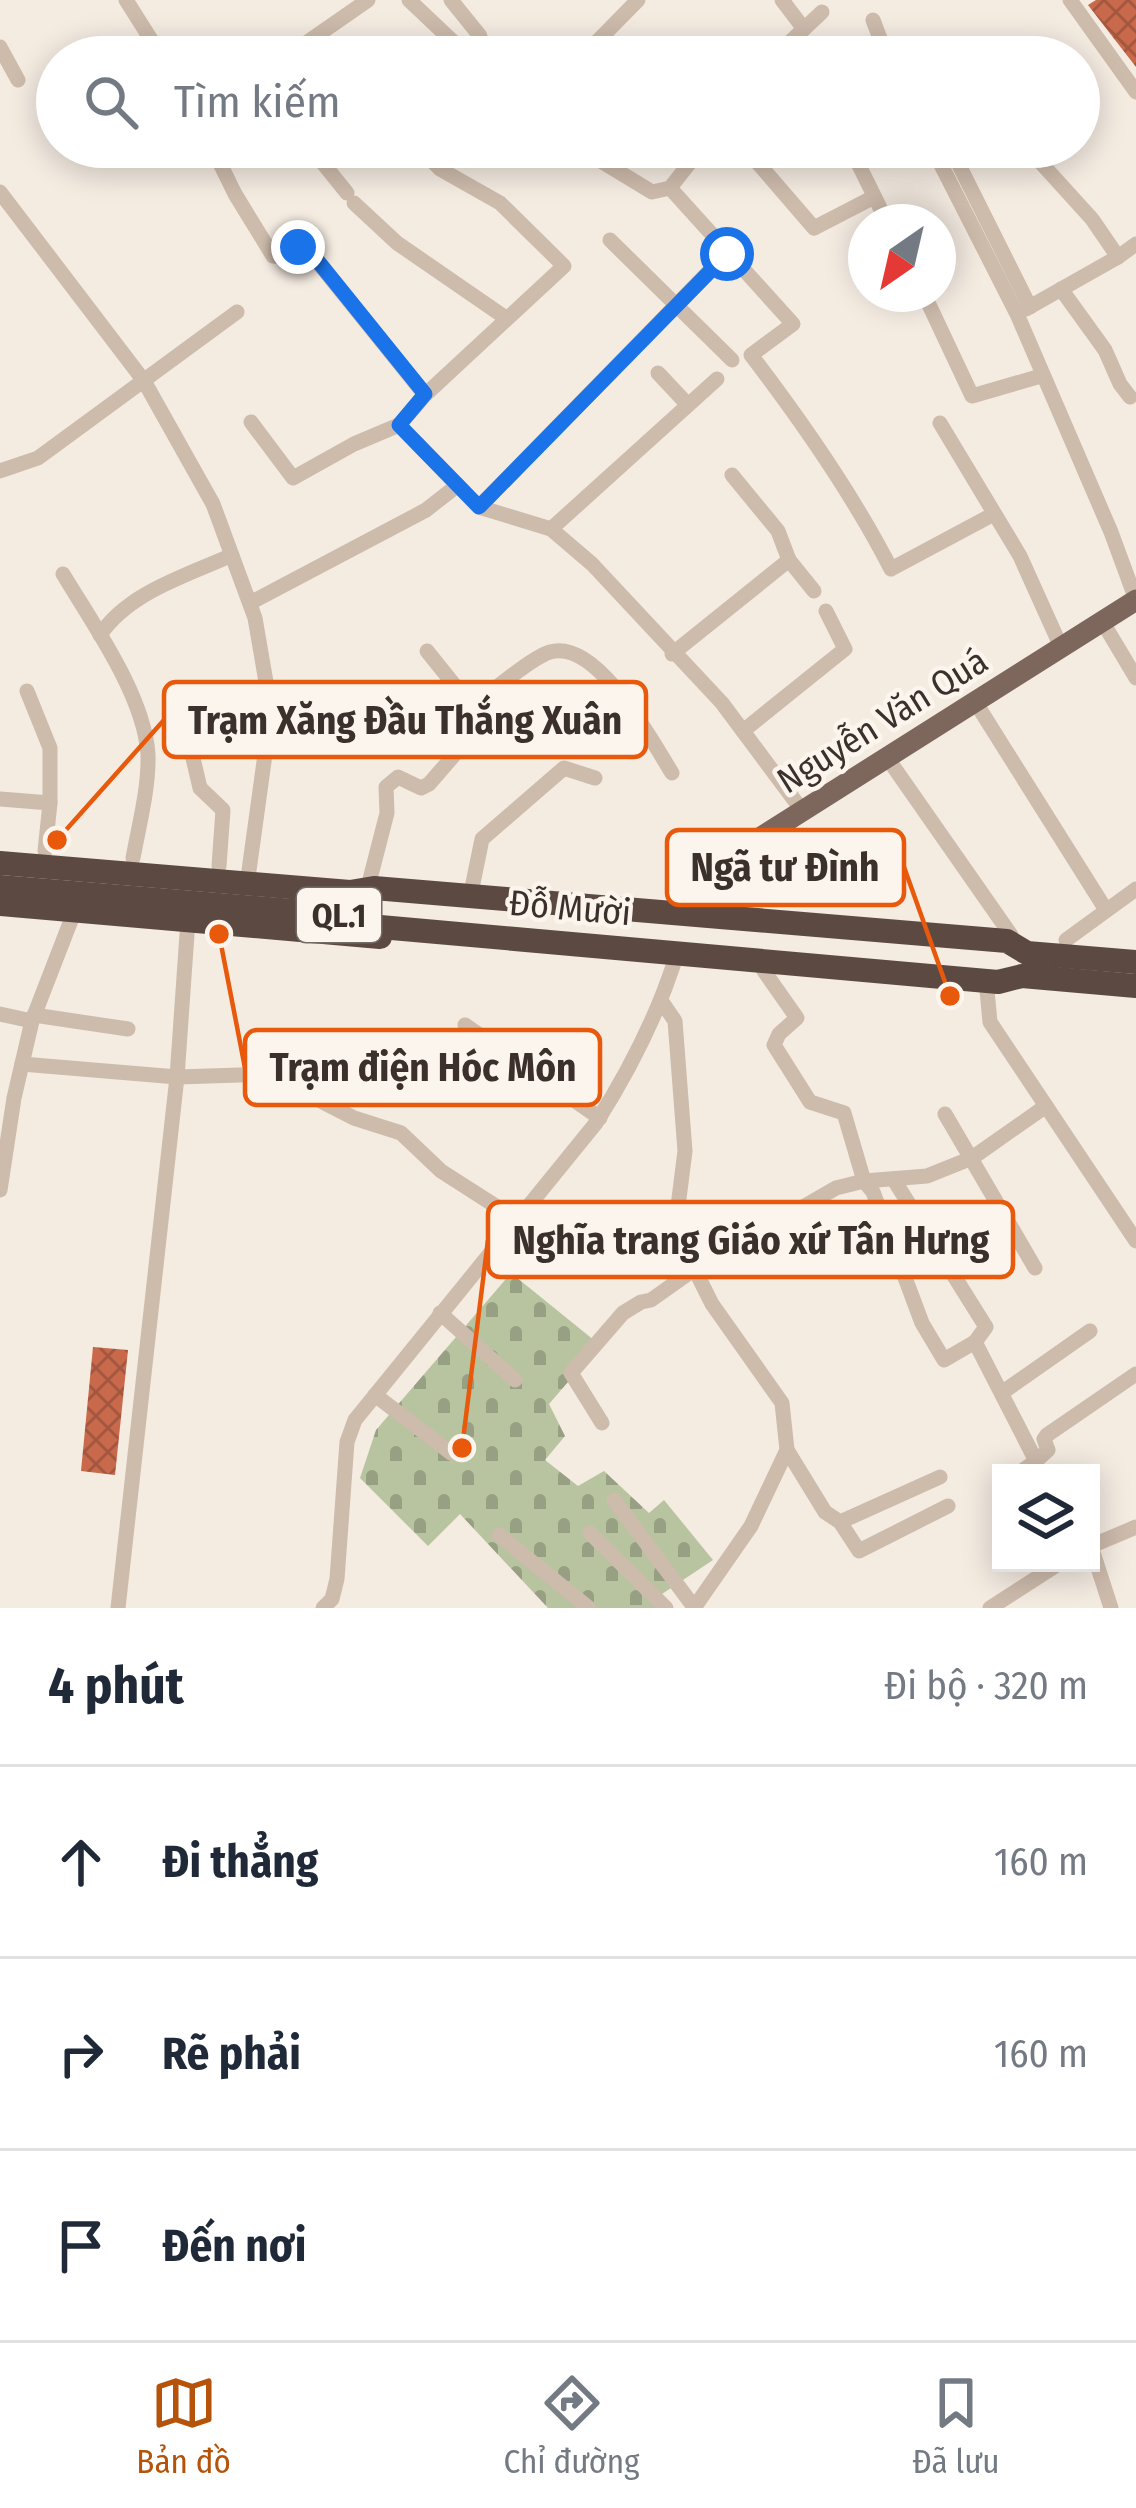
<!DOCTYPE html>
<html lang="vi">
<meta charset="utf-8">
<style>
:root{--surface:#fff;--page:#f2f2f3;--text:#1f2937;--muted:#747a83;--line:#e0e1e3;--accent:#b45309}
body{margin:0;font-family:"Fira Sans Condensed",sans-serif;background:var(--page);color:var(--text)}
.controls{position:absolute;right:36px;bottom:36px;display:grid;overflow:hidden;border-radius:0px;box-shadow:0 6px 30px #0003}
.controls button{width:108px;height:108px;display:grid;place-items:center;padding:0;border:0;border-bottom:3px solid var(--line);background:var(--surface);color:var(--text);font:60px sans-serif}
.compass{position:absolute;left:848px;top:204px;width:108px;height:108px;border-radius:50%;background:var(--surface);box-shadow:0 6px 30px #0003;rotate:214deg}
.stop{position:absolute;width:36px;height:36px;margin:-27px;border:9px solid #1a73e8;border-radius:50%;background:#fff}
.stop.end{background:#1a73e8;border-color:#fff;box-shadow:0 3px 12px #0008}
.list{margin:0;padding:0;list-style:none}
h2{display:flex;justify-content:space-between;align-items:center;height:156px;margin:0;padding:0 48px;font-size:51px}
h2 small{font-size:39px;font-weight:400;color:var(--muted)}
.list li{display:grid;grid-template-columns:78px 1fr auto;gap:36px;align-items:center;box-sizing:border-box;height:192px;padding:0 48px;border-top:3px solid var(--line)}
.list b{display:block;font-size:45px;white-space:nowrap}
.list em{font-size:39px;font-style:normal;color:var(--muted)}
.icon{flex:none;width:66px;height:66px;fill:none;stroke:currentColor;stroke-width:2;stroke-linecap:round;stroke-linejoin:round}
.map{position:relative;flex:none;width:1136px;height:1608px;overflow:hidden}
.search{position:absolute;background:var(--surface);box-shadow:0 6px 30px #0003;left:36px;right:36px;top:36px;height:132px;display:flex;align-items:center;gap:30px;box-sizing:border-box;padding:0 42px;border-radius:66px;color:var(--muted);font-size:45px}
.sheet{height:732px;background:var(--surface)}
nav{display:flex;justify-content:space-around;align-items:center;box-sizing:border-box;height:168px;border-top:3px solid var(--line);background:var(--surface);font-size:33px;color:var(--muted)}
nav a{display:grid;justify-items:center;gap:6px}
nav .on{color:var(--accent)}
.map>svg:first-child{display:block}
.cemetery{fill:url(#cemetery-stones)}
.building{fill:url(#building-cross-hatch)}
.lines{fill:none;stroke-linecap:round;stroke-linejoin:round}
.minor{stroke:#cdbbac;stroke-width:15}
.major{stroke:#7d675c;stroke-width:21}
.highway{stroke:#5c4a42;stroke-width:24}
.route{stroke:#1a73e8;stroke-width:15}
.labels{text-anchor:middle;stroke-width:9;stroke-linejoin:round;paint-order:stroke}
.shield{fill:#fbf5ee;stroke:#756b66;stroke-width:3}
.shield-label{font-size:33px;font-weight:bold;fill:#3b302b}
.street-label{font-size:36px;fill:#3b302b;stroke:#fbf5ee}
.leader{fill:none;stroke:#e8590c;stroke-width:4.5}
.callout-dot{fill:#e8590c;stroke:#fbf5ee;stroke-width:4.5}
.callout{fill:#fbf5ee;stroke:#e8590c;stroke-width:4.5}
.callout-label{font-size:39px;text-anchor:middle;font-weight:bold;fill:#3b302b}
</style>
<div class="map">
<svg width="1136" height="1608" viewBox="0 0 1136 1608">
<defs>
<pattern id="cemetery-stones" width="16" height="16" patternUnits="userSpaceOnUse" patternTransform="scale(3)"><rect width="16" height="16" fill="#b8c4a0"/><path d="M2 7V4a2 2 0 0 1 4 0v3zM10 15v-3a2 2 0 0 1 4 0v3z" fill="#97a083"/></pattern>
<pattern id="building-cross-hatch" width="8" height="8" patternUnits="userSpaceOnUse" patternTransform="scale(3)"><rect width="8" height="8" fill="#c8694b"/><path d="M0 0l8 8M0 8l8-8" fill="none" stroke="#a4573f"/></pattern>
</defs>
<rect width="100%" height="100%" fill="#f4ebe1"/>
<!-- cemetery -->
<polygon class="cemetery" points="511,1273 600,1345 549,1404 565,1436 545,1460 578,1486 604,1471 649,1513 664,1500 713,1560 653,1600 659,1608 548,1608 460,1514 428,1546 360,1478 376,1430"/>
<!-- building -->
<g class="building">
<polygon points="1096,0 1136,0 1136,67 1088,5"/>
<polygon points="93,1347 128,1350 115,1475 81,1471"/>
</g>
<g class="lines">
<!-- minor -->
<g class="minor">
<polyline points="126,0 162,57"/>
<polyline points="409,0 464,52"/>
<polyline points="451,0 480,36"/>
<polyline points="782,0 804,29"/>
<polyline points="1070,0 1136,92"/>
<polyline points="873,20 887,57"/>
<polyline points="0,47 18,80"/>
<polyline points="906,50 908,57"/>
<polyline points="986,54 988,57"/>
<polyline points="286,57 368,0"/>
<polyline points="582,57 638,0"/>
<polyline points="774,57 822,12"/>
<polyline points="212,147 235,194 273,256 284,257 298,247 312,255 425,395"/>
<polyline points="310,147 347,193"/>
<polyline points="418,147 440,169 500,203 564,266 425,395 399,425 479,507 727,253"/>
<polyline points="585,147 596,158 652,192 670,188"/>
<path d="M702,147L670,188L793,324L751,355C803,423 852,493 891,569L994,514"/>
<polyline points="744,147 814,228 874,197"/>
<polyline points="850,147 887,222"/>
<polyline points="932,147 1017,314 1111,532 1136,600"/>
<polyline points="950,147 1030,307"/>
<polyline points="1034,147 1042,164 1092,219 1118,257 1136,244"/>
<polyline points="317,157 338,147"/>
<polyline points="0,192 144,381 213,504 255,618 271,711 247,885"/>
<polyline points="354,203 397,243 506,318"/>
<polyline points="610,240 732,360"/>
<polyline points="1061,289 1105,350 1120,384 1130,397"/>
<polyline points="924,294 972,396 1041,376"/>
<polyline points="1026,309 1118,257"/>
<polyline points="658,373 688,405"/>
<polyline points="251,422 293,478 354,444 399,425"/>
<polyline points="940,423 1020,556 1061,647"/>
<polyline points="0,471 38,458 237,312"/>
<polyline points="732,475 778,531 789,560 814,591"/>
<polyline points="479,507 551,529 592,564 722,703 801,809"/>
<polyline points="551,529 717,379"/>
<path d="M63,574C93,624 144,695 148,754C149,788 139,825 133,858"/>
<polyline points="250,603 426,510 458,485"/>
<polyline points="1102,621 1136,678"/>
<path d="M100,635C129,592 186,576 232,555"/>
<polyline points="427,651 472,707"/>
<polyline points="672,654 789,560"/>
<polyline points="27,691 50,748 50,803"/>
<polyline points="974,700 1106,910"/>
<polyline points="743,731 845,649 826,611"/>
<polyline points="188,737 200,788 223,810 219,866"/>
<polyline points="886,756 1011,935"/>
<polyline points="0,799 50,803 45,851"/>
<path d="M370,879L387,813L386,787L398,777L421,788L429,784L475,731L472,707C489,694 532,657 550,652C597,638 652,741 672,773"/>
<polyline points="472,888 482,839 564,768 595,778"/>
<polyline points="1066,940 1136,889"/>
<polyline points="761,961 764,971 797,1018 779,1034 774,1045 810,1102 844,1113 864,1181 873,1192 922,1323 944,1360 975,1342"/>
<polyline points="987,990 990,1022 1136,1241"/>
<polyline points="662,1002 675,1021 685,1151 675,1230 712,1304 782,1403 787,1450 751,1526 694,1608"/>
<polyline points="0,1014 32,1021"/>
<polyline points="34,1015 128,1029"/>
<polyline points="465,1025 600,1118"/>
<polyline points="22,1064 177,1077 268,1074 354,1118 401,1133 441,1171 519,1221"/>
<polyline points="945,1114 1035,1268"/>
<polyline points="894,1180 986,1327 975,1342 1036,1461 1019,1473"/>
<polyline points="0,1190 14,1098 32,1021 75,910"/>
<polyline points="803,1207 830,1262"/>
<polyline points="440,1313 515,1380"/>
<polyline points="1003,1392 1090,1331"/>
<polyline points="375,1395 451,1453"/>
<polyline points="602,1423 571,1373 623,1313 641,1302 651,1300 692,1271 836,1188 864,1181 927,1176 972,1158 1046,1106"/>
<polyline points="787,1450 825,1512 840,1522 859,1551 948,1506"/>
<polyline points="1036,1461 1048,1450 1044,1439 1047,1435 1136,1374"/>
<polyline points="614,1500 694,1607"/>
<polyline points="840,1522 940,1477"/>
<polyline points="590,1533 666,1608"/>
<polyline points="499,1535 589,1608"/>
<polyline points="118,1608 177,1077 188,920"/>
<path d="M323,1608L332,1599L337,1579L347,1442L355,1420L596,1123C629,1071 655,1021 674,963"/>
<polyline points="990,1608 1060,1563"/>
<polyline points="1111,1608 1091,1546 1136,1527"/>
</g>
<!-- major -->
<polyline class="major" points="676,907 680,894 698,877 1136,600"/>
<!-- highway -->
<g class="highway">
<polyline points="0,863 350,892 374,888 1007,941 1027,953 1136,962"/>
<polyline points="0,887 353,916 369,926 998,982 1022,976 1136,986"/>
<polyline points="0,904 380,937"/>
</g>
</g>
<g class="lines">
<!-- route -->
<polyline class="route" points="298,247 313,255 425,394 399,425 479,507 727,254"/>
</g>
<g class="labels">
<!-- shield labels -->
<rect class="shield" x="297" y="888" width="84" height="54" rx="9"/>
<g class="shield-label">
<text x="339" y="927">QL.1</text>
</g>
<!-- street labels -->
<g class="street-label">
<text transform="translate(882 720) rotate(-32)" y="13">Nguyễn Văn Quá</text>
<text transform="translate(570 907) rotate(5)" y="13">Đỗ Mười</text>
</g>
</g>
<!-- callouts -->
<path class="leader" d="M57 840L164 720M950 996L904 867M219 934L245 1068M462 1448L488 1240"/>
<g class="callout-dot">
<circle cx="57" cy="840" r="12"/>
<circle cx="950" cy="996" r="12"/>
<circle cx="219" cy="934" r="12"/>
<circle cx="462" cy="1448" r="12"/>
</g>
<g class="callout">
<rect x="164" y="682" width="482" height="75" rx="12"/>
<rect x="667" y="830" width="237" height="75" rx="12"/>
<rect x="245" y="1030" width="355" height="75" rx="12"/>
<rect x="488" y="1202" width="525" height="75" rx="12"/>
</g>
<g class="callout-label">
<text x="405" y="734">Trạm Xăng Đầu Thắng Xuân</text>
<text x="785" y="881">Ngã tư Đình</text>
<text x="423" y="1081">Trạm điện Hóc Môn</text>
<text x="751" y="1254">Nghĩa trang Giáo xứ Tân Hưng</text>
</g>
</svg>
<div class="controls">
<button><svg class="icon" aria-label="layers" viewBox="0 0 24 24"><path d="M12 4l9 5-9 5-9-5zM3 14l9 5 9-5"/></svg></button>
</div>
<svg class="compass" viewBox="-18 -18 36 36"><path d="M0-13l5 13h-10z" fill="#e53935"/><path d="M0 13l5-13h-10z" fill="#747a83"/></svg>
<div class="stop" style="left:727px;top:254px"></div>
<div class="stop end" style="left:298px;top:247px"></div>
<div class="search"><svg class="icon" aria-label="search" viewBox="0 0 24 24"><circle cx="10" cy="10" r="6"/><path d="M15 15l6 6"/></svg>Tìm kiếm</div>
</div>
<section class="sheet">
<h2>4 phút<small>Đi bộ · 320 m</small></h2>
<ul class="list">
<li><svg class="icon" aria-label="ahead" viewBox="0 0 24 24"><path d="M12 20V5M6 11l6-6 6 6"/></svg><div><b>Đi thẳng</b></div><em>160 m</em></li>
<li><svg class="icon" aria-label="right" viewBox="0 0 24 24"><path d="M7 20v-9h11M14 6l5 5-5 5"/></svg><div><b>Rẽ phải</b></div><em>160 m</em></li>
<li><svg class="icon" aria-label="arrive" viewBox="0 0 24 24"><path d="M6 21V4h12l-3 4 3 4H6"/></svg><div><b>Đến nơi</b></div></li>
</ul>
</section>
<nav>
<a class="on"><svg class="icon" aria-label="map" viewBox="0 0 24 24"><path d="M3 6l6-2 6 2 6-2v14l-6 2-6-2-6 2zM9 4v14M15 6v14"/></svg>Bản đồ</a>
<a><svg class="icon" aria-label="directions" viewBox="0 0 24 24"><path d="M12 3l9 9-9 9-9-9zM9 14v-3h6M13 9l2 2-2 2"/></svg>Chỉ đường</a>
<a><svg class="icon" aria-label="saved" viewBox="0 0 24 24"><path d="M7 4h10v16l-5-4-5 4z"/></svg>Đã lưu</a>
</nav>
